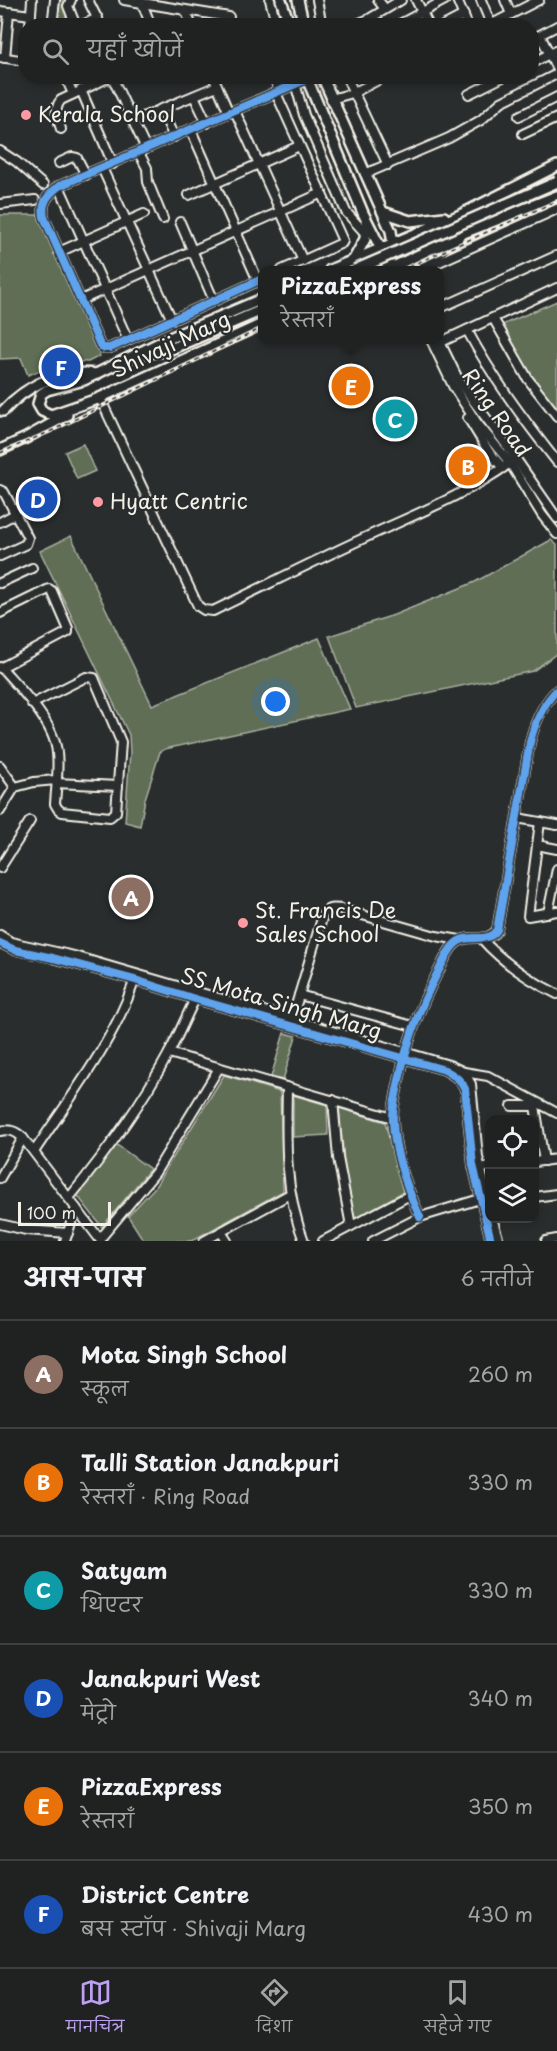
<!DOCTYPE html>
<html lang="hi">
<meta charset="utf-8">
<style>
:root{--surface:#202222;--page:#2d2f2f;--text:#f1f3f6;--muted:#a2a4a5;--line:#3d3f40;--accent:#bca0f2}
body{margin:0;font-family:"Playpen Sans","Playpen Sans Deva",sans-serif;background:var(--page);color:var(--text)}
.controls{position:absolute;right:18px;bottom:18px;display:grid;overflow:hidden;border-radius:12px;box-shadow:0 3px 9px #0003}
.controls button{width:54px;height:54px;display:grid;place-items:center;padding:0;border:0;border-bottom:2px solid var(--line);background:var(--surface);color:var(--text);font:30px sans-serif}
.scale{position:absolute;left:18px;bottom:15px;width:93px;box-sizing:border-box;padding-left:6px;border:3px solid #f4f1e8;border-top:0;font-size:16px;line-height:21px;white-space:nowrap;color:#f4f1e8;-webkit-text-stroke:4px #2a2d2e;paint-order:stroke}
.you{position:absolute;left:276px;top:702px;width:21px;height:21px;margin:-15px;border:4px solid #fff;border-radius:50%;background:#1a73e8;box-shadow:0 0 0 9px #1a73e833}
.badge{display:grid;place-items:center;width:39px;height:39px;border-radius:50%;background:var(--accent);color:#fff;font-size:20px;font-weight:700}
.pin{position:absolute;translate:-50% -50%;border:3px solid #fff;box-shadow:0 2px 6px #0006}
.popup{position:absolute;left:258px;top:266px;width:186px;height:78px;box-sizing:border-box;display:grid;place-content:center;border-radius:12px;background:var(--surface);filter:drop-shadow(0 2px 4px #0005);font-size:20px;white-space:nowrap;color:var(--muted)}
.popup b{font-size:22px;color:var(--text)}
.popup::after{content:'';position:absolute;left:50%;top:100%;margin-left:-12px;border:12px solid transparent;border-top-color:var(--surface)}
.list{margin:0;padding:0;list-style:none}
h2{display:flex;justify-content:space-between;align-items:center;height:78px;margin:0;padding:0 24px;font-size:26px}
h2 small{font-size:20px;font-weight:400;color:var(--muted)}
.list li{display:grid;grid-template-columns:39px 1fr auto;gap:18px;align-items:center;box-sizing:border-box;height:108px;padding:0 24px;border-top:2px solid var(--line)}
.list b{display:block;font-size:22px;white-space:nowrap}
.list p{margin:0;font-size:20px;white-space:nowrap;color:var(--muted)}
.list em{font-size:20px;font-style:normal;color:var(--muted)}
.icon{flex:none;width:33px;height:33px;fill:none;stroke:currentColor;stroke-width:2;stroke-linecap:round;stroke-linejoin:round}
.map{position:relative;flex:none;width:557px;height:1241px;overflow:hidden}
.search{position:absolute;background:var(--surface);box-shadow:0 3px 9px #0003;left:18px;right:18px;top:18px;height:66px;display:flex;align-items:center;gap:15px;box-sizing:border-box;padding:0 21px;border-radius:24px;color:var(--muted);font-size:22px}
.sheet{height:726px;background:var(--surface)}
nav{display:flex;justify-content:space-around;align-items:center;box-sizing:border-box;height:84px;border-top:2px solid var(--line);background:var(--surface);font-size:16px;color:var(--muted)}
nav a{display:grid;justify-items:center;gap:3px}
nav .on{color:var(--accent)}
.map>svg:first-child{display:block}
.green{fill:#606e57;stroke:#aab0a0;stroke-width:1.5}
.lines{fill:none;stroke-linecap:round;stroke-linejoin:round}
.minor-casing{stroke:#f4f1e8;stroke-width:12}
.major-casing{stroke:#f4f1e8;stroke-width:14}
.minor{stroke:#2a2d2e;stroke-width:8}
.major{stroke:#2a2d2e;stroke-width:9}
.rail-casing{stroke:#f4f1e8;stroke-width:4}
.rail{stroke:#2a2d2e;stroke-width:1.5;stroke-dasharray:4.5;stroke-linecap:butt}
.major-bridge-casing{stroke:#f4f1e8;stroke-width:14;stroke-linecap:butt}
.major-bridge{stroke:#2a2d2e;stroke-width:9}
.cycleway-casing{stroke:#2a2d2e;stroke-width:11}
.cycleway{stroke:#60a3ed;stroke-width:8}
.poi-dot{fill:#ff9aa2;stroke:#2a2d2e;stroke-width:2}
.labels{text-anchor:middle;stroke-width:4.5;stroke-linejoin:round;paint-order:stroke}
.poi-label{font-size:21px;fill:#f4f1e8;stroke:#2a2d2e;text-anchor:start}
.street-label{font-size:21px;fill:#f4f1e8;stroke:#2a2d2e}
</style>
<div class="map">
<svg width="557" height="1241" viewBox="0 0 557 1241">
<rect width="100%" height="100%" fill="#2a2d2e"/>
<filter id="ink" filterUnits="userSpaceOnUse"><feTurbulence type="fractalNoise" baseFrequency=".0167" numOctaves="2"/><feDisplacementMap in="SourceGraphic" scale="12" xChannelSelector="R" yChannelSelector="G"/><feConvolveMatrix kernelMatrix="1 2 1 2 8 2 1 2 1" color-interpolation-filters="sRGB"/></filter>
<g filter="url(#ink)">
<!-- green -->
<g class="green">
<polygon points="58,0 71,0 66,25 56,26"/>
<polygon points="0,215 38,215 100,356 88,362 65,361 28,375 21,358 0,359"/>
<polygon points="557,301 557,410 533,378 502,325"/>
<polygon points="83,444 95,471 77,479 65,452"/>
<polygon points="71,536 152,705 319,638 350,709 165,749 160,752 145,799 140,826 125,822 130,752 129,735 40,551"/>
<polygon points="551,540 557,545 557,653 533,671 356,708 329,636 394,615 475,582"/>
<polygon points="284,1033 296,1036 283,1080 271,1077"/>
<polygon points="224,1075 280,1092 283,1191 191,1241 144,1241 128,1216 155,1187"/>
<polygon points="293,1095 327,1105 328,1135 293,1137"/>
<polygon points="339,1108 385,1122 403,1192 354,1219 346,1182"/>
<polygon points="117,1145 150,1169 102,1227 77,1195"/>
</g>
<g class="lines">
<!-- minor casing -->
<g class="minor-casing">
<g id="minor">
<polyline points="71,0 68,6 76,26"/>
<polyline points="88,0 101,26"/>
<polyline points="124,0 229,17"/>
<polyline points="270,0 277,26"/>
<polyline points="317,0 322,26"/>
<polyline points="378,0 385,9"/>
<polyline points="416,0 429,26"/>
<polyline points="457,0 468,26"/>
<polyline points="481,0 491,24"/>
<polyline points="505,0 511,14"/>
<polyline points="142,3 151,26"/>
<polyline points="185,10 192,26"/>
<polyline points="0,11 31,15"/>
<polyline points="30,26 32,0"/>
<polyline points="52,26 55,0"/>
<polyline points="80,26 98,18"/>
<polyline points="352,26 369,19 401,0"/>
<polyline points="396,26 445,0"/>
<polyline points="443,26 464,15"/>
<polyline points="488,26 539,0"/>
<polyline points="540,35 557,69"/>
<polyline points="532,39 557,26"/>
<polyline points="0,57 26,61"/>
<polyline points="5,58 9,12"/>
<polyline points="532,63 557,50"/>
<polyline points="65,76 73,94"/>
<polyline points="213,76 229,113"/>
<polyline points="274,76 279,91"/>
<polyline points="293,76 304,115 346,212 366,234"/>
<polyline points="346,76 388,165"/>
<polyline points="112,77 146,149"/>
<polyline points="81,90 113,164"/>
<polyline points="276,93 343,241 342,243 282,270"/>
<polyline points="469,94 505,76"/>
<polyline points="194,96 207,123"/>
<polyline points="331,99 353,93 386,76"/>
<polyline points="161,109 174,137"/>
<polyline points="235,111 303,261"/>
<polyline points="519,116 557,97"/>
<polyline points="133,121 217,86"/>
<path d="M61,129C58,119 53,109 61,100L112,76"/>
<polyline points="191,130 258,281"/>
<polyline points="523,134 557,118"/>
<polyline points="0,151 17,162 43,185"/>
<polyline points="139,153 147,168 148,182 163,219"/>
<polyline points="59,163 72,157 77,158 86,175"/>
<polyline points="102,168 172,320"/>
<polyline points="365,174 449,138 481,120 501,102 557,74"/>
<polyline points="59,186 128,340"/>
<polyline points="189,195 299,146"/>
<polyline points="0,204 35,200"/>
<polyline points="180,222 214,301"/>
<polyline points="59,252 144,214"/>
<polyline points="422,267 458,239"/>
<polyline points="421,270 557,209"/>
<path d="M262,279L110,348H103L100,345L44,217C41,202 48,195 59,186L307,79"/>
<polyline points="81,300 322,193"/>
<polyline points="440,308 556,256"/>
<polyline points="493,318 528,379 557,416"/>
<path d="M467,330C492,377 524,420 557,462"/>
<polyline points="431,340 453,386 477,423 510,463 542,515 557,534"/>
<polyline points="439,340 460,383 502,439 557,518"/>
<polyline points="441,342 557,288"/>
<path d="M100,398L198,606L204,610L213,611C267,585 320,558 375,533C421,512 468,493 510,463"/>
<polyline points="468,418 489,452 503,468"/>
<polyline points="0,490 4,492 28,538 26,544 0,556"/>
<polyline points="0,522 15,514"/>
<polyline points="0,583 32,568"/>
<polyline points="0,613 49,589 52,591 68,628 68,632 0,668"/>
<path d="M1,667C20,689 55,723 57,753C59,769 56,787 55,804L58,809L62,812L110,817L116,812L121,742L94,678L86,677L32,704"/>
<polyline points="0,766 15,787"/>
<polyline points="56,783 118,786"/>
<polyline points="0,811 15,787 34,782 56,780"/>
<polyline points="517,818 557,825"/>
<polyline points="540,822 528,916 557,911"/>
<polyline points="537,845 557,849"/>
<polyline points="0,868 30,821"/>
<polyline points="548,913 557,869"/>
<polyline points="0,935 11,942 74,956 449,1065 464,1072 471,1084 478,1157 490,1209"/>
<path d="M481,938C501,961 529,980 557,994"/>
<path d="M0,943L15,950L53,958L135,980L195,999L445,1070C454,1076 461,1079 465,1089L473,1165L491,1241"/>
<polyline points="299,995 413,1026"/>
<path d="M291,1022L323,915C328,907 332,908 341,909L436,936L460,940"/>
<polyline points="169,1053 393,1118"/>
<polyline points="464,1072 488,1076 557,1113"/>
<path d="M287,1087C286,1140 284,1191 304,1241"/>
<polyline points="333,1100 338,1158 351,1226"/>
<polyline points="512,1106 535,1106 544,1161"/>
<path d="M0,1131C10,1129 16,1131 23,1138L101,1241"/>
<path d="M34,1152C69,1099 118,1036 136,975"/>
<polyline points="534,1162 557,1159"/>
<polyline points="480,1168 490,1167"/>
<polyline points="0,1178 23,1138"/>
<polyline points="534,1197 557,1194"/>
<path d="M69,1198C106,1153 141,1105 169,1053C178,1036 186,1017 195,999"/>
<path d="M420,1217C407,1188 394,1153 393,1121C392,1110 396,1096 398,1085C406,1045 418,1010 437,974C442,965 446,954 453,946C467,930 486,946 497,930L530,742C535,722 542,705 557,690"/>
<polyline points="492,1218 499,1241"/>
<polyline points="0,1224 26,1230 68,1233"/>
<polyline points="221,1232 227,1241"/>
<polyline points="100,1239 155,1173 219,1068"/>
<polyline points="65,1241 76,1208"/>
<polyline points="204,1241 290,1194"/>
<polyline points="323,1241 410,1195"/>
<polyline points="373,1241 420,1217 480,1199"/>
<polyline points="546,1241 557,1239"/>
</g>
</g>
<!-- major casing -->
<g class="major-casing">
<g id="major">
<polyline points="281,0 290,26"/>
<polyline points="298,0 304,26"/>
<polyline points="306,76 363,213 381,249"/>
<path d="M322,76L391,231C394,247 394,259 381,270"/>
<polyline points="383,212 410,221 444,217"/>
<polyline points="354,259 365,239 366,222"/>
<polyline points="330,270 458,216 557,166"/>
<polyline points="387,270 466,232 557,196"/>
<polyline points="147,353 166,351 262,310"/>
<polyline points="100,398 51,415 42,411 38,404 41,394 47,390 84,380 165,340 262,299"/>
<polyline points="95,400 262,324"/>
<path d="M3,411C28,384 60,370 97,374"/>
<polyline points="0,450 26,438 67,415"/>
</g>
</g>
<!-- minor -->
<use href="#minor" class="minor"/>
<!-- major -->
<use href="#major" class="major"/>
<!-- rail casing -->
<g class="rail-casing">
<g id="rail">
<polyline points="401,270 557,201"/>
<polyline points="0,453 49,432 262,328"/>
</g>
</g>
<!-- rail -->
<use href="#rail" class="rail"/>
<!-- major-bridge casing -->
<g class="major-bridge-casing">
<polyline id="major-bridge" points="355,270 557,182"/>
</g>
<!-- major-bridge -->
<use href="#major-bridge" class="major-bridge"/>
<!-- cycleway casing -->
<g class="cycleway-casing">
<g id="cycleway">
<path d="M262,279L110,348H103L100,345L44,217C41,202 48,195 59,186L307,79"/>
<path d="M0,943L15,950L53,958L135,980L195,999L445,1070C454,1076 461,1079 465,1089L473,1165L491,1241"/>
<path d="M420,1217C407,1188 394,1153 393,1121C392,1110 396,1096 398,1085C406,1045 418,1010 437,974C442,965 446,954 453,946C467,930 486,946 497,930L530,742C535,722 542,705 557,690"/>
</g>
</g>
<!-- cycleway -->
<use href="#cycleway" class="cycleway"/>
</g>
</g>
<!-- markers -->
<g class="poi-dot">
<circle cx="26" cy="115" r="6"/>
<circle cx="98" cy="502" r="6"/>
<circle cx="243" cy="923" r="6"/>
</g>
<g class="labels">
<!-- poi labels -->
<g class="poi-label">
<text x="38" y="122">Kerala School</text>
<text x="110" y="509">Hyatt Centric</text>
<text x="255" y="918">St. Francis De<tspan x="255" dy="24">Sales School</tspan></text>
</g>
<!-- street labels -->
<g class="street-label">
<text transform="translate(171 345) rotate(-25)" y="7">Shivaji Marg</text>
<text transform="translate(496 413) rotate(55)" y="7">Ring Road</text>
<text transform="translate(281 1004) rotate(16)" y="7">SS Mota Singh Marg</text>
</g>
</g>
</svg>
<div class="controls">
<button><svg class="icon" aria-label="locate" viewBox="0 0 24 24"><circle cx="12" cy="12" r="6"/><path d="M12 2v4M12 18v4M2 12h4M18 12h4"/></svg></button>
<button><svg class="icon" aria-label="layers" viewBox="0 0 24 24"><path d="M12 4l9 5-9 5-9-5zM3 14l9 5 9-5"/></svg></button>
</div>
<div class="scale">100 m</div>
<div class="you"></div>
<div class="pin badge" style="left:131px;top:897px;background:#8d6e63">A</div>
<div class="pin badge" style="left:468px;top:466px;background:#e8710a">B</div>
<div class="pin badge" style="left:395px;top:419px;background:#0f9aa8">C</div>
<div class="pin badge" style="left:38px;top:499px;background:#1a4fb4">D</div>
<div class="pin badge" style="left:351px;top:386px;background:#e8710a">E</div>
<div class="popup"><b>PizzaExpress</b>रेस्तराँ</div>
<div class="pin badge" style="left:61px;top:367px;background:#1a4fb4">F</div>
<div class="search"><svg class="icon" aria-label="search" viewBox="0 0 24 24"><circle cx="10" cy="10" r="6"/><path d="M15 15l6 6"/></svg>यहाँ खोजें</div>
</div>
<section class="sheet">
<h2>आस-पास<small>6 नतीजे</small></h2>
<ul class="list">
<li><span class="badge" style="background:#8d6e63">A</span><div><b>Mota Singh School</b><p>स्कूल</p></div><em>260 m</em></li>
<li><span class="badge" style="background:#e8710a">B</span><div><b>Talli Station Janakpuri</b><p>रेस्तराँ · Ring Road</p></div><em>330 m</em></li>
<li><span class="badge" style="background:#0f9aa8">C</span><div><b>Satyam</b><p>थिएटर</p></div><em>330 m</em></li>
<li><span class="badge" style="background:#1a4fb4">D</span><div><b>Janakpuri West</b><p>मेट्रो</p></div><em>340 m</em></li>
<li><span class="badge" style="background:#e8710a">E</span><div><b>PizzaExpress</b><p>रेस्तराँ</p></div><em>350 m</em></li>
<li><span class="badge" style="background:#1a4fb4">F</span><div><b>District Centre</b><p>बस स्टॉप · Shivaji Marg</p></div><em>430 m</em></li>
</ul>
</section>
<nav>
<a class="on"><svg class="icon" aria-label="map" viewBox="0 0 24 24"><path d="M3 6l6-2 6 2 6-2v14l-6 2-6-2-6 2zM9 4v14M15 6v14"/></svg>मानचित्र</a>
<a><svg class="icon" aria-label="directions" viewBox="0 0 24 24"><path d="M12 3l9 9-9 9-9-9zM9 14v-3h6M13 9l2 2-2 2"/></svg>दिशा</a>
<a><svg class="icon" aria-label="saved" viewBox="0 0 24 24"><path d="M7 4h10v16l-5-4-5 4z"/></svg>सहेजे गए</a>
</nav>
